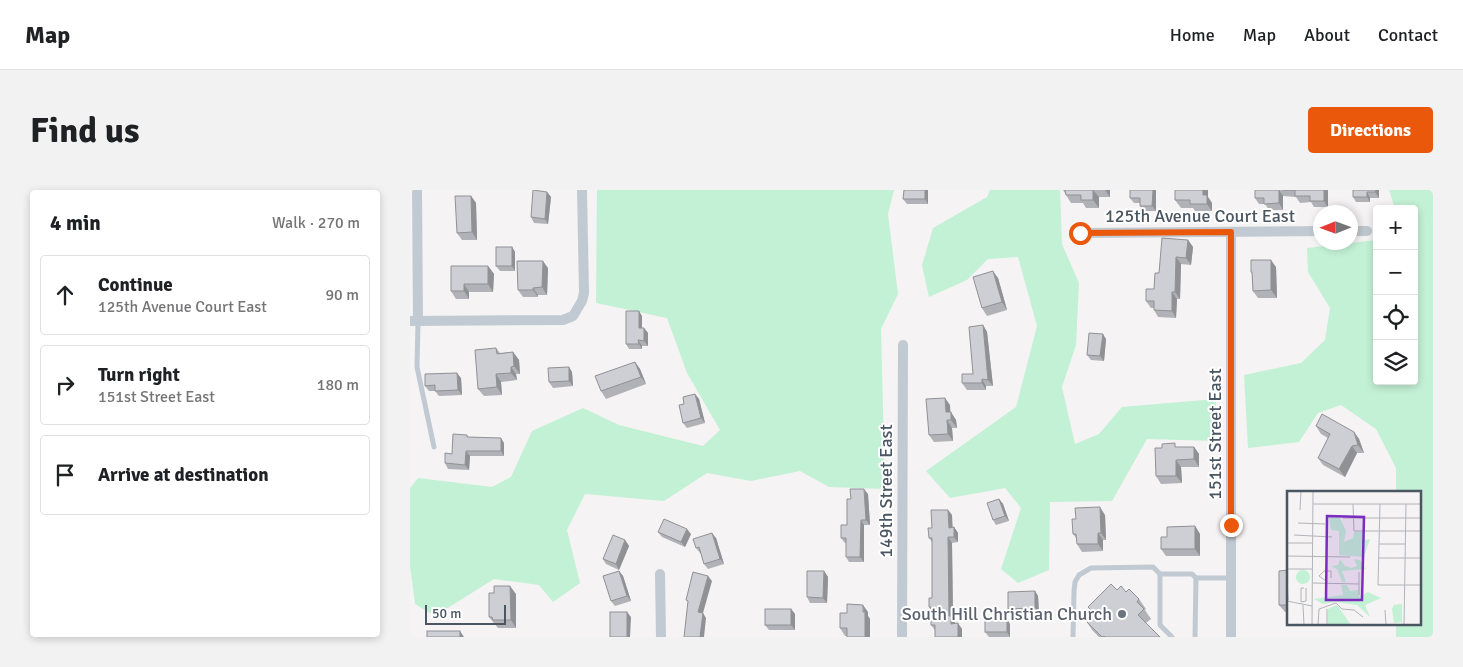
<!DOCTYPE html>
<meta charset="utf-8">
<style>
:root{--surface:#fff;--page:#f2f2f2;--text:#202124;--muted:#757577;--line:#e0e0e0;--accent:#ea580c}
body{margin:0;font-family:Signika,sans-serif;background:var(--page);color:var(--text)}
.controls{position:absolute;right:15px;top:15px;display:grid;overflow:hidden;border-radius:5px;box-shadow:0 2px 8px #0003}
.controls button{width:45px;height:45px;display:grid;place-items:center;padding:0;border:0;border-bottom:1px solid var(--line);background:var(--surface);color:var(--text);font:25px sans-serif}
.compass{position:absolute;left:903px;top:15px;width:45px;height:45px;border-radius:50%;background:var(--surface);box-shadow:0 2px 8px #0003;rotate:269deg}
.scale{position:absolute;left:15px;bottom:12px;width:81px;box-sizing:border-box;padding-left:5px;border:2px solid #4a5661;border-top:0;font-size:14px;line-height:18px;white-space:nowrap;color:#4a5661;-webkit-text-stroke:4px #fff;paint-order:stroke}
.stop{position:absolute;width:15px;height:15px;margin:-11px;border:4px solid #ea580c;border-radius:50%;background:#fff}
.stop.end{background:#ea580c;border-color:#fff;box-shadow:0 1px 5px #0008}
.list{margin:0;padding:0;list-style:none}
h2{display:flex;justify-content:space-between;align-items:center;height:65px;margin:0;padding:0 20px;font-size:21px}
h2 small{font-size:16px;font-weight:400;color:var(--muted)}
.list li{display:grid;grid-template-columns:32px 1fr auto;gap:15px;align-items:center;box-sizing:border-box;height:80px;margin:0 10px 10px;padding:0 10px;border:1px solid var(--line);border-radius:5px}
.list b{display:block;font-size:19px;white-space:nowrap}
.list p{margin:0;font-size:16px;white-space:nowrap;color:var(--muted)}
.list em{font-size:16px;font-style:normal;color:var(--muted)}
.icon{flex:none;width:28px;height:28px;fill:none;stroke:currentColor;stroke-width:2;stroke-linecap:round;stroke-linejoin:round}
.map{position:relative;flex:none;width:1023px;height:447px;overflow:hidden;border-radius:5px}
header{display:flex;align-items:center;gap:30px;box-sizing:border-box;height:70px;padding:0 25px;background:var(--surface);border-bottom:1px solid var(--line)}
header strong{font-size:24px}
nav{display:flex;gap:28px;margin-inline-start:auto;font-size:18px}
.intro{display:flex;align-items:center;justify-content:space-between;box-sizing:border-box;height:120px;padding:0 30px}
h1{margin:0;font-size:35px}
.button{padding:12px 22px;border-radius:5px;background:var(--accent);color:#fff;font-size:18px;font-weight:700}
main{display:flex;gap:30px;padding:0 30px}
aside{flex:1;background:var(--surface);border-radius:5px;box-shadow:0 2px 8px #0003}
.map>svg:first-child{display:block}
.green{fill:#c3f1d5}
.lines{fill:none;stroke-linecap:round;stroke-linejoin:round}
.lane{stroke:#c1cad2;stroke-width:5}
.street{stroke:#c1cad2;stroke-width:10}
.wall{fill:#b0b2b7}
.shaded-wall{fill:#909195}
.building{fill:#cdcfd5;stroke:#909195}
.route{stroke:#ea580c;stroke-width:6}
.worship-dot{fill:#6b7280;stroke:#fff;stroke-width:2}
.labels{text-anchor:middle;stroke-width:4;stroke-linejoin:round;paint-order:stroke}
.street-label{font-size:18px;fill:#4a5661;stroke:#fff}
.worship-label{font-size:18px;fill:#5b616d;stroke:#fff;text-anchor:end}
.inset-road{fill:none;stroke:#b1b4b9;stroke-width:1}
.view{fill:#7b2cbf;fill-opacity:0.15;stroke:#7b2cbf;stroke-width:2.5}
.inset-edge{fill:none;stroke:#4a5661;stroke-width:2.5}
</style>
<header>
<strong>Map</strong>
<nav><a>Home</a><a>Map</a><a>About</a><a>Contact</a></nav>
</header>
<div class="intro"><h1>Find us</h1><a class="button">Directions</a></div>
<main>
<aside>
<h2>4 min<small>Walk · 270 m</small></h2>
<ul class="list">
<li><svg class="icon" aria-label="ahead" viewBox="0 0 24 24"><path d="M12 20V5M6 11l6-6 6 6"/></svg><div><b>Continue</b><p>125th Avenue Court East</p></div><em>90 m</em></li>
<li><svg class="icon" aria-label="right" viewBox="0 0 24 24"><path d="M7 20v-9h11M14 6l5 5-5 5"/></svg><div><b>Turn right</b><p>151st Street East</p></div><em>180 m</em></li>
<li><svg class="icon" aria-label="arrive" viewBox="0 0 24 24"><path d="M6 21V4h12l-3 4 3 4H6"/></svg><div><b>Arrive at destination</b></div></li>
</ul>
</aside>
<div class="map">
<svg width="1023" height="447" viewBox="0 0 1023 447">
<rect width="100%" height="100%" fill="#f5f3f3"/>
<!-- green -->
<g class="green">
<polygon points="187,0 484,0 478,24 488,104 471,139 475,299 419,297 390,281 341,291 297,283 254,311 175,304 157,340 170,393 143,412 129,395 84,389 25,426 5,414 0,376 0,298 8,288 82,297 101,287 122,241 173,218 209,235 293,256 310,240 277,183 257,128 186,113"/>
<polygon points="580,0 650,0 652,54 669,93 666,155 652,197 665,254 689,244 712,217 806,209 806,251 737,249 702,311 640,312 639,380 608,393 591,379 611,318 595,298 540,308 516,281 606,217 627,136 608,67 578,69 557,90 519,107 512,75 523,38 577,7"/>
<polygon points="979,0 1023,0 1023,447 986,447 986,433 1009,433 1009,302 986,302 986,278 966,239 931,215 908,223 889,252 838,258 834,185 891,173 915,150 920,118 898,82 897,58 967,50 967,191 1004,191 1004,19 985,19"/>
</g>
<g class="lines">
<!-- lane -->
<g class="lane">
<polyline points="8,131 7,177 24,257"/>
<polyline points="750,384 750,435 762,447"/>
<polyline points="786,388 821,388"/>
<polyline points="663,447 664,401 665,392 669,385 681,378 743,377 750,384 782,384 786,388 785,447"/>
</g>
<!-- street -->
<g class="street">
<polyline points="7,0 8,131"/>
<polyline points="941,41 957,41"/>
<polyline points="670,43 911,41"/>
<polyline points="0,131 153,130 163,126 172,111 174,103 172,0"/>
<polyline points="250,384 251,447"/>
<polyline points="492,447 493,155"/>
<polyline points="821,447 821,42"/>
</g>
</g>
<!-- wall -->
<g class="wall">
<polygon points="494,0 518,0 518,14 497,14 493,9"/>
<polygon points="653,0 700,0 700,7 689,7 689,18 676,18 673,13 661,13"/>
<polygon points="720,0 746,0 746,21 733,21 730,16 730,13 724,13 720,8"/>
<polygon points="765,0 798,0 798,7 802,13 802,21 785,21 783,18 771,18 765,10"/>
<polygon points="845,0 918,0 918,17 904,17 901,12 890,13 886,7 873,6 873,20 859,20 855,14 849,14 845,8"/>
<polygon points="943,0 969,0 969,8 960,8 960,12 946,12 943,7"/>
<polygon points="137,2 141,7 138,34 124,33 121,27"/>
<polygon points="61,6 66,13 67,50 52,50 47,43"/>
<polygon points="778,50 783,57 781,75 771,74 770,109 767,109 766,128 748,127 744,120 744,118 741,118 736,111 744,99 749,83"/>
<polygon points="102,57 105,62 105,81 90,81 86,76"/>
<polygon points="78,76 84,84 83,102 59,102 59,109 46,109 41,101"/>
<polygon points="866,77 867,108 848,108 843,101 842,84 841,82"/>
<polygon points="138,78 137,105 128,105 128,107 113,107 108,100"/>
<polygon points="588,88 597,120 577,126 572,118"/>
<polygon points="232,126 232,138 234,138 238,143 238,156 232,156 232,159 219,159 216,154"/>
<polygon points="573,135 577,142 583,196 576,196 576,200 557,200 552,193 563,184"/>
<polygon points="696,149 694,171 681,170 677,165"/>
<polygon points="86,158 90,163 103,162 109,170 110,184 106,184 107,190 91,192 92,205 74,206 68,199"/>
<polygon points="225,172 230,179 236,194 196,209 191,201"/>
<polygon points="159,177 162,182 163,196 143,198 139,192"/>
<polygon points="51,188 52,205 29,206 25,201 19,201 15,196"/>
<polygon points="285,204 289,209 295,233 277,238 273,233 274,214"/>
<polygon points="540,215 540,222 546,230 547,238 542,238 543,251 524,252 519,245"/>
<polygon points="906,236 944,242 949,249 954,263 947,263 935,287 913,275 908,268 918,248 911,244"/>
<polygon points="57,245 58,247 94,253 94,266 60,266 59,280 38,279 35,273"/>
<polygon points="768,257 784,257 789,264 789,277 771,277 772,293 751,294 746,286"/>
<polygon points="458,304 460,335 454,335 454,372 439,372 436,367 436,353 435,353 431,348 437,335 441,309"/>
<polygon points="589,309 593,314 599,331 586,335 583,330"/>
<polygon points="538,320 542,325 542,338 544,337 548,343 548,352 542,353 543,428 545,431 545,434 552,439 552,447 525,447 525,440 521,435 521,420 519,417 522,408 522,352 519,348 522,338"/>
<polygon points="695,325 696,350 693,350 693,361 672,362 667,354 667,349 663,344 666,329"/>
<polygon points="785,336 790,344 790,366 756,366 751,359 757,347"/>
<polygon points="248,342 281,344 275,357 252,347"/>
<polygon points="306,348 314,374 298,379 294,374 291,363 290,363 286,358"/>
<polygon points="215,350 219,356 209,380 196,374 193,369"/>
<polygon points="878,380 878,422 875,422 869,415"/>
<polygon points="209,381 213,386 221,411 205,416 201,411"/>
<polygon points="414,381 418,387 417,413 400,413 397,407"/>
<polygon points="707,400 716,402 729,409 736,419 735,420 741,429 736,433 750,447 689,447 683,441 676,431 683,424 678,417"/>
<polygon points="625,401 628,406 629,423 602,424 598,419"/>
<polygon points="106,404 106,438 88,438 79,427"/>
<polygon points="381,419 385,424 385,440 359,440 355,435"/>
<polygon points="458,422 458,426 460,429 437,446 435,446 430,438"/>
<polygon points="600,434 600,447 579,447 575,442"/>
</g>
<!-- shaded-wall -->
<g class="shaded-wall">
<polygon points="515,0 518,0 518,14 515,9"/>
<polygon points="683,0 689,7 689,18 683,10"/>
<polygon points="695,0 700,0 700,7"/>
<polygon points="743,0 746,0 746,21 742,16"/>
<polygon points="793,0 798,0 798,7 802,13 802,21 797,14 793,5"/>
<polygon points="869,0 873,6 873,20 869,13"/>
<polygon points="914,0 918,0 918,17 914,11"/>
<polygon points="966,0 969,0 969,8 965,2"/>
<polygon points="137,2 141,7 138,34 135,29"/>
<polygon points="957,2 960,8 960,12 957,7"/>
<polygon points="61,6 66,13 67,50 62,42"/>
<polygon points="778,50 783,57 781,75 776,68"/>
<polygon points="102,57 105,62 105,81 102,76"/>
<polygon points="766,67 771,74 770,109 765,102"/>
<polygon points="861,70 866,77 867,108 861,100"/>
<polygon points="133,71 138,78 137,105 132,97"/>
<polygon points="78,76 84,84 83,102 78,94"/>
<polygon points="583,81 588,88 597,120 592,112"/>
<polygon points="54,94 59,102 59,109 54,101"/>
<polygon points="123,98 128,105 128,107 123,100"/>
<polygon points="762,102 767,109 766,128 762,121"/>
<polygon points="229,121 232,126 232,143 229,138"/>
<polygon points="573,135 577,142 583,196 578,190"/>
<polygon points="234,138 238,143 238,156 234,151"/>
<polygon points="693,144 696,149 694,171 690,166"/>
<polygon points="228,150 232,156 232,159 229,154"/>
<polygon points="103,162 109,170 110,184 104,176"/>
<polygon points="225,172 230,179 236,194 231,187"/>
<polygon points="101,177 106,184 107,190 101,183"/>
<polygon points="159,177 162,182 163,196 159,191"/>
<polygon points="47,183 51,188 52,205 48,200"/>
<polygon points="86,184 91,192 92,205 87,197"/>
<polygon points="572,189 576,196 576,200 572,193"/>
<polygon points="285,204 289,209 295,233 291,228"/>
<polygon points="535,208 540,215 541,230 536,222"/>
<polygon points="541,222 546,230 547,238 541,230"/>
<polygon points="537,230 542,238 543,251 538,244"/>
<polygon points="944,242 949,249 954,263 948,255"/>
<polygon points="91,248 94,253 94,266 91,261"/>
<polygon points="942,256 947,263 935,287 929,279"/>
<polygon points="784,257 789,264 789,277 784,269"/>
<polygon points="56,261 60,266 59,280 55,275"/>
<polygon points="766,270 771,277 772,293 766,286"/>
<polygon points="454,299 458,304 460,335 456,330"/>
<polygon points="589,309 593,314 599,331 595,326"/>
<polygon points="690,317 695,325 696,350 691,343"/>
<polygon points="538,320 542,325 543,343 539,338"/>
<polygon points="451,330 454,335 454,372 450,367"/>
<polygon points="785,336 790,344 790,366 785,359"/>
<polygon points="544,337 548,343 548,352 544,347"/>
<polygon points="277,339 281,344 275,357 271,352"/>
<polygon points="302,343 306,348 314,374 310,369"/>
<polygon points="688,343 693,350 693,361 688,354"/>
<polygon points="538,347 542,353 543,428 545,431 545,439 541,434 539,426"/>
<polygon points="215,350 219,356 209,380 206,374"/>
<polygon points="209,381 213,386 221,411 217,406"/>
<polygon points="414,381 418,387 417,413 413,408"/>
<polygon points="298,386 302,391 293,423 296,428 294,447 290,447 288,422"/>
<polygon points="100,396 106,404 106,438 101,430"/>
<polygon points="625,401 628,406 629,423 625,418"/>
<polygon points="453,415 458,422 458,426 460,429 460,447 455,447"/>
<polygon points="381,419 385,424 385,440 381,435"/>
<polygon points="217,422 221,427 220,447 217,447"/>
<polygon points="597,429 600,434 600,447 597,442"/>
<polygon points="548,433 552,439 552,447 548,447"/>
<polygon points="50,441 54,447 50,447"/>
</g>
<!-- building -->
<g class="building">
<polygon points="123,0 137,2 135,29 121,27"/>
<polygon points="494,0 515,0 515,9 493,9"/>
<polygon points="655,0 683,0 683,10 671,10 671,5 656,5"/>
<polygon points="720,0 743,0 742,16 730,16 730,8 720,8"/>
<polygon points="765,0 793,0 793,5 797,5 797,14 780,14 780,10 765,10"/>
<polygon points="845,0 869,0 869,13 854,14 854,8 845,8"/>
<polygon points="873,0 914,0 914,11 900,11 900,6 885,6 885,0"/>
<polygon points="943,0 966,0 965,2 957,2 957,7 943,7"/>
<polygon points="45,6 61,6 62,42 47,43"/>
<polygon points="752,48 778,50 776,68 766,67 765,102 762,102 762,121 744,120 744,111 736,111 736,99 744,99 745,83 749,83"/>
<rect x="86" y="57" width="16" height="19"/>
<polygon points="841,70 861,70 861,100 843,101 842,82 841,82"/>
<polygon points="107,71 133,71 132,97 123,98 123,100 108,100"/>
<polygon points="41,76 78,76 78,94 54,94 54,101 41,101"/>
<polygon points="583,81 592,112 572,118 563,87"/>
<polygon points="216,121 229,121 229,138 234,138 234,151 228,150 229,154 216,154"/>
<polygon points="573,135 578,190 572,189 572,193 552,193 552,184 563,184 559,137"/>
<polygon points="679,143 693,144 690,166 677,165"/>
<polygon points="86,158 87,164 103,162 104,176 101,177 101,183 86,184 87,197 68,199 65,160"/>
<polygon points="225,172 231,187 191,201 185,186"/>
<polygon points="159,177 159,191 139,192 138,178"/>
<polygon points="47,183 48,200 25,201 25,195 15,196 15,184"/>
<polygon points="285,204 291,228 273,233 269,215 274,214 273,207"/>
<polygon points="535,208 536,222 541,222 541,230 537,230 538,244 519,245 516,209"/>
<polygon points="912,224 944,242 948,255 942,256 929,279 908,268 920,244 906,236"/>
<polygon points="43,244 57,245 57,247 91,248 91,261 56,261 55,275 35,273 35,263 42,264"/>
<polygon points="765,253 765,257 784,257 784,269 766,270 766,286 746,286 745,258 752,258 752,254"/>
<polygon points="440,299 454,299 456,330 451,330 450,367 436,367 436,348 431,348 431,335 437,335 437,309 441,309"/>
<polygon points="589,309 595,326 583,330 577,313"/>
<polygon points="690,317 691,343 688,343 688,354 667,354 666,344 663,344 662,329 666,329 665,318"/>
<polygon points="521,320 538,320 539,338 544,337 544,347 538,347 539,426 541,426 541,434 548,433 548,447 525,447 525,435 521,435 521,417 519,417 519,408 522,408 522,348 519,348 518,338 522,338"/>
<polygon points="254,329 277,339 271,352 248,342"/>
<polygon points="785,336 785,359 751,359 751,347 757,347 757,337"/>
<polygon points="302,343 310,369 294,374 289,357 286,358 283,349"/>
<polygon points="203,345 215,350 206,374 193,369"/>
<polygon points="878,380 878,415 869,415 869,381"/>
<polygon points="209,381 217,406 201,411 193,386"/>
<polygon points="397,381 414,381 413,408 397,407"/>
<polygon points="283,382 298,386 288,422 293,423 290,447 274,447 278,411 276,410"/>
<polygon points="701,394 707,400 711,396 716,402 719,399 729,409 727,412 734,419 728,425 750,447 695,447 694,446 692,447 676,431 684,423 678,417"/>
<polygon points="84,396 100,396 101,430 83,430 82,427 79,427 79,403 84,403"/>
<polygon points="625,401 625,418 598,419 598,402"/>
<polygon points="437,414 453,415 453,422 455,422 455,447 437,447 437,438 430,438 430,423 437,423"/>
<rect x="355" y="419" width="26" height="16"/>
<rect x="200" y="422" width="17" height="25"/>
<rect x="575" y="429" width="22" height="13"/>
<rect x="17" y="441" width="33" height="6"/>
</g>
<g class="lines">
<!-- route -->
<polyline class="route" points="670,43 821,42 821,335"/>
</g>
<!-- markers -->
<circle class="worship-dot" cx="712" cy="424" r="5"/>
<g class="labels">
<!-- street labels -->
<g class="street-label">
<text x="790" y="32">125th Avenue Court East</text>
<text transform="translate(805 244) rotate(-90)" y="6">151st Street East</text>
<text transform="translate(476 301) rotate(-90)" y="6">149th Street East</text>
</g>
<!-- worship labels -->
<g class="worship-label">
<text x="702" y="430">South Hill Christian Church</text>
</g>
</g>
<!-- overview -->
<g transform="translate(877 301)">
<rect width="134" height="134" fill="#f5f3f3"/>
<path d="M52,25L59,40L57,51L66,47L67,41H77L78,49L83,48L77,66L52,64V40L44,39L42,27ZM53,68L58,75L65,77L70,75L67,68L73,69L79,78L55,80L59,91H55L50,78L44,75L51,74ZM9 86a7 7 0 1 1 14 0a7 7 0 1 1-14 0ZM54,94H60L63,100L71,99L72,106L81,101L94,107L78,114L83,126L70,114L49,111L36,113L27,108L56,104ZM115,113V131L107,132L105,118L107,114ZM49,114L51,115L64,134H41V118Z" fill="#c3f1d5"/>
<path class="inset-road" d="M26,13H134M66,13L67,40H134M93,13L91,94H134M13,19L14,0M56,27H134M11,32L38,33M7,44L45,46M0,52H25M92,53H118M0,65L63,66M92,67H134M0,78H25M0,86L1,109M39,90L32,85L37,80H44V87M26,92L72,93M72,104V81M0,110L25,115M14,111L19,110V97M14,111V97H17M16,114L17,134M40,118V134M98,119L99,134M25,134L26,0M31,134L32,118L49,112L55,118L67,119L76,126M117,134L119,13"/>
<path class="view" d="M40,25L77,26L75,109H39Z"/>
<rect width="134" height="134" class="inset-edge"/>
</g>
</svg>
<div class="controls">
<button>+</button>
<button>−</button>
<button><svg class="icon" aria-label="locate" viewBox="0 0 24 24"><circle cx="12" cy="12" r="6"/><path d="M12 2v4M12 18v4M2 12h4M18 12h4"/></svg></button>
<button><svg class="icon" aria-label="layers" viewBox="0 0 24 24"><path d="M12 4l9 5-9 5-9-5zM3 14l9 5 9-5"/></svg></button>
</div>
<svg class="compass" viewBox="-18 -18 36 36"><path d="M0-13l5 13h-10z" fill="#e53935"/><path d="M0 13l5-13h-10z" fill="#757577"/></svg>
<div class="scale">50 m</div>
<div class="stop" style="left:670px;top:43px"></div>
<div class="stop end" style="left:821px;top:335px"></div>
</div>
</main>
